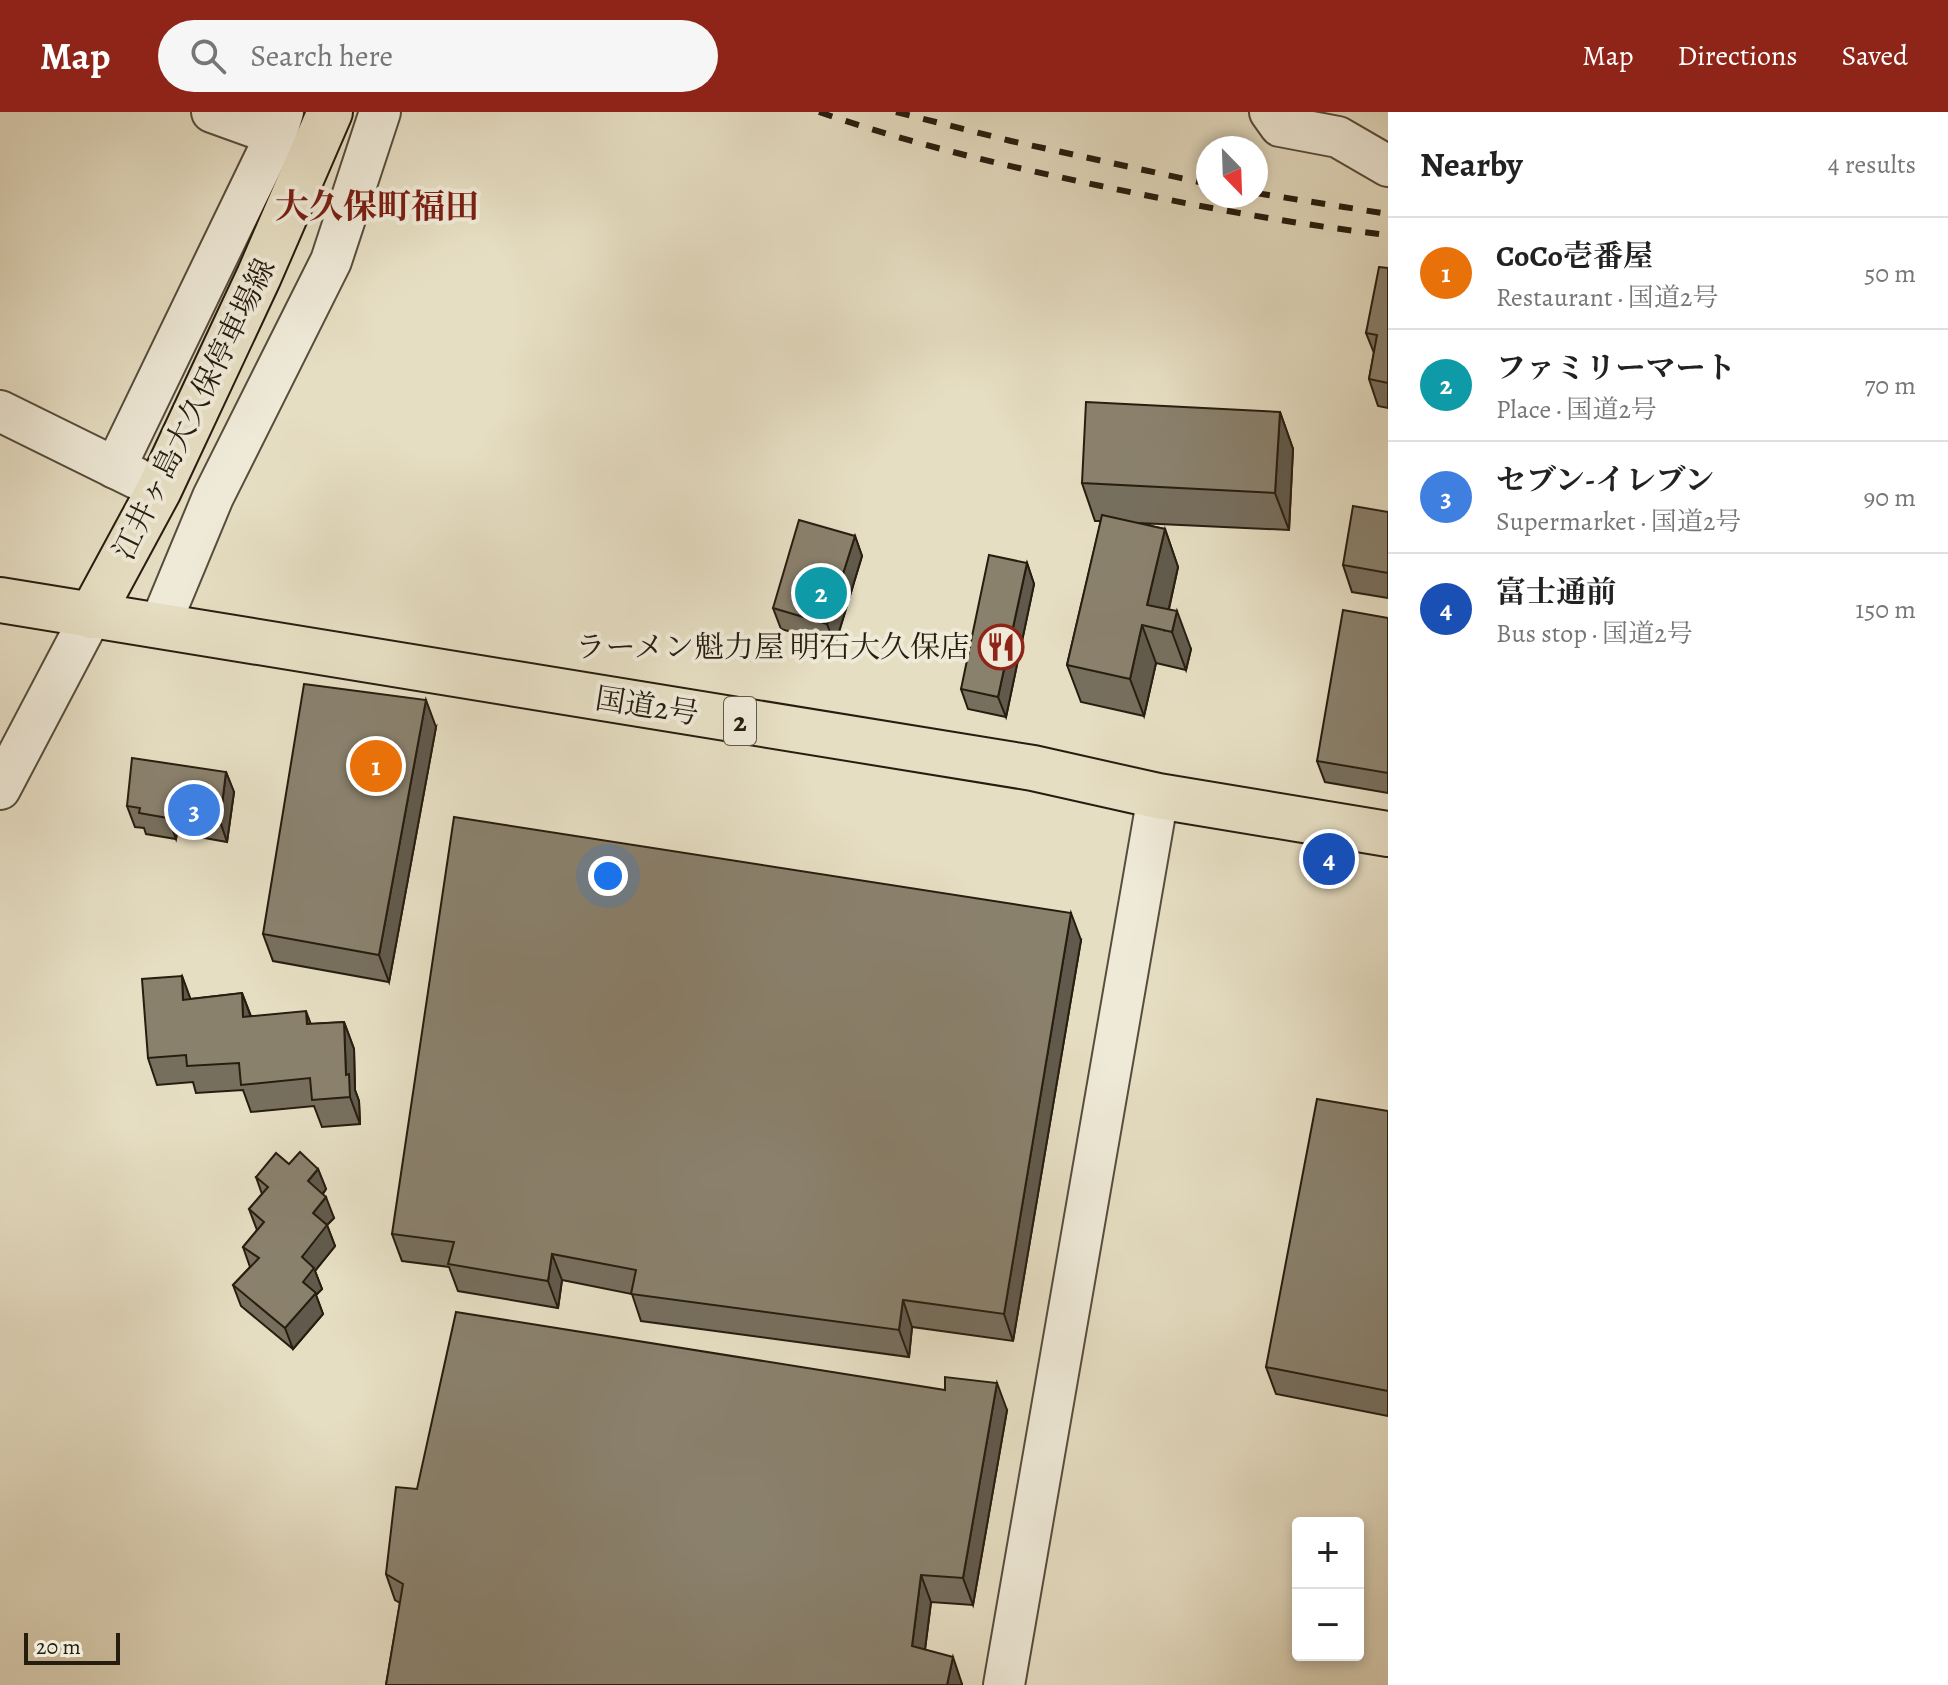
<!DOCTYPE html>
<meta charset="utf-8">
<style>
:root{--surface:#fff;--page:#f6f6f6;--text:#222;--muted:#767676;--line:#e0e0e0;--accent:#8f2418}
body{margin:0;font-family:Alegreya,"Noto Serif JP",serif;background:var(--page);color:var(--text)}
.controls{position:absolute;right:24px;bottom:24px;display:grid;overflow:hidden;border-radius:8px;box-shadow:0 4px 12px #0003}
.controls button{width:72px;height:72px;display:grid;place-items:center;padding:0;border:0;border-bottom:2px solid var(--line);background:var(--surface);color:var(--text);font:40px sans-serif}
.compass{position:absolute;left:1196px;top:24px;width:72px;height:72px;border-radius:50%;background:var(--surface);box-shadow:0 4px 12px #0003;rotate:157deg}
.scale{position:absolute;left:24px;bottom:20px;width:96px;box-sizing:border-box;padding-left:8px;border:4px solid #271d0f;border-top:0;font-size:22px;line-height:28px;white-space:nowrap;color:#271d0f;-webkit-text-stroke:6px #efead8;paint-order:stroke}
.you{position:absolute;left:608px;top:764px;width:28px;height:28px;margin:-20px;border:6px solid #fff;border-radius:50%;background:#1a73e8;box-shadow:0 0 0 12px #1a73e833}
.badge{display:grid;place-items:center;width:52px;height:52px;border-radius:50%;background:var(--accent);color:#fff;font-size:26px;font-weight:700}
.pin{position:absolute;translate:-50% -50%;border:4px solid #fff;box-shadow:0 2px 8px #0006}
.list{margin:0;padding:0;list-style:none}
h2{display:flex;justify-content:space-between;align-items:center;height:104px;margin:0;padding:0 32px;font-size:34px}
h2 small{font-size:26px;font-weight:400;color:var(--muted)}
.list li{display:grid;grid-template-columns:52px 1fr auto;gap:24px;align-items:center;box-sizing:border-box;height:112px;padding:0 32px;border-top:2px solid var(--line)}
.list b{display:block;font-size:30px;white-space:nowrap}
.list p{margin:0;font-size:26px;white-space:nowrap;color:var(--muted)}
.list em{font-size:26px;font-style:normal;color:var(--muted)}
.icon{flex:none;width:44px;height:44px;fill:none;stroke:currentColor;stroke-width:2;stroke-linecap:round;stroke-linejoin:round}
.map{position:relative;flex:none;width:1388px;height:1573px;overflow:hidden}
header{display:flex;align-items:center;gap:48px;box-sizing:border-box;height:112px;padding:0 40px;background:var(--accent);color:#fff}
header strong{font-size:38px}
nav{display:flex;gap:44px;margin-inline-start:auto;font-size:28px}
.search{width:560px;height:72px;background:var(--page);display:flex;align-items:center;gap:20px;box-sizing:border-box;padding:0 28px;border-radius:44px;color:var(--muted);font-size:30px}
main{display:flex}
aside{flex:1;background:var(--surface)}
.map>svg:first-child{display:block}
.lines{fill:none;stroke-linecap:round;stroke-linejoin:round}
.minor-casing{stroke:#574d3c;stroke-width:44}
.major-casing{stroke:#271d0f;stroke-width:48}
.highway-casing{stroke:#271d0f;stroke-width:48}
.minor{stroke:#efead8;stroke-width:40}
.major{stroke:#e6dec3;stroke-width:44}
.highway{stroke:#e6dec3;stroke-width:44}
.rail{stroke:#271d0f;stroke-width:6;stroke-dasharray:14 14;stroke-linecap:butt}
.wall{fill:#776f5e;stroke:#271d0f;stroke-width:2}
.shaded-wall{fill:#615a4c;stroke:#271d0f;stroke-width:2}
.building{fill:#8a816d;stroke:#271d0f;stroke-width:2}
.labels{text-anchor:middle;stroke-width:8;stroke-linejoin:round;paint-order:stroke}
.shield{fill:#efead8;stroke:#635a4b;stroke-width:2}
.shield-label{font-size:28px;font-weight:bold;fill:#271d0f}
.street-label{font-size:30px;fill:#271d0f;stroke:#efead8}
.poi-label{font-size:30px;fill:#271d0f;stroke:#efead8;text-anchor:end}
.quarter-label{font-size:34px;font-weight:bold;fill:#7a1f14;stroke:#efead8}
</style>
<header>
<strong>Map</strong>
<div class="search"><svg class="icon" aria-label="search" viewBox="0 0 24 24"><circle cx="10" cy="10" r="6"/><path d="M15 15l6 6"/></svg>Search here</div>
<nav><a>Map</a><a>Directions</a><a>Saved</a></nav>
</header>
<main>
<div class="map">
<svg width="1388" height="1573" viewBox="0 0 1388 1573">
<rect width="100%" height="100%" fill="#e6dec3"/>
<filter id="stains"><feTurbulence type="fractalNoise" baseFrequency=".0025" numOctaves="4"/><feColorMatrix values="0 0 0 0 .2 0 0 0 0 .09 0 0 0 0 .02 0 0 0 .5 -.17"/></filter>
<radialGradient id="worn" r=".72"><stop offset=".6" stop-color="#630" stop-opacity="0"/><stop offset="1" stop-color="#630" stop-opacity=".3"/></radialGradient>
<g class="lines">
<!-- minor casing -->
<g class="minor-casing">
<g id="minor">
<polyline points="212,0 276,23"/>
<polyline points="1270,0 1280,14 1338,25 1388,54"/>
<polyline points="0,299 136,366"/>
<polyline points="115,356 276,23 283,0"/>
<polyline points="159,515 213,385 331,149 380,0"/>
<polyline points="0,677 91,504"/>
<polyline points="1004,1573 1158,684"/>
</g>
</g>
<!-- major casing -->
<g class="major-casing">
<polyline id="major" points="91,504 159,378 259,164 330,0"/>
</g>
<!-- highway casing -->
<g class="highway-casing">
<polyline id="highway" points="0,488 1033,656 1158,684 1388,722"/>
</g>
<!-- minor -->
<use href="#minor" class="minor"/>
<!-- major -->
<use href="#major" class="major"/>
<!-- highway -->
<use href="#highway" class="highway"/>
<!-- rail -->
<g class="rail">
<path d="M819,0C911,32 1006,54 1101,74C1196,94 1292,112 1388,123"/>
<polyline points="896,0 1011,29 1208,72"/>
<polyline points="1256,81 1388,102"/>
</g>
</g>
<!-- wall -->
<g class="wall">
<polygon points="1388,156 1388,296 1378,294 1369,267 1374,241 1366,221"/>
<polygon points="1280,300 1293,337 1289,418 1138,411 1165,417 1178,455 1169,497 1191,537 1186,558 1156,551 1144,604 1081,590 1067,553 1101,409 1095,409 1082,371"/>
<polygon points="1388,400 1388,486 1352,480 1343,453"/>
<polygon points="855,424 862,444 835,533 781,517 773,496"/>
<polygon points="1027,451 1034,472 1006,605 968,597 961,577"/>
<polygon points="1388,506 1388,681 1325,670 1317,649"/>
<polygon points="436,615 389,870 273,849 263,822"/>
<polygon points="226,660 234,680 227,730 177,721 176,727 146,722 144,716 135,715 127,694"/>
<polygon points="1081,828 1013,1229 912,1215 909,1245 641,1209 632,1182 562,1168 558,1196 458,1179 449,1155 402,1149 392,1122"/>
<polygon points="182,864 190,887 242,881 251,904 311,912 344,910 354,937 355,978 359,989 360,1012 322,1015 314,994 251,1000 243,978 196,981 193,970 157,973 148,946"/>
<polygon points="1388,999 1388,1304 1276,1282 1266,1255"/>
<polygon points="318,1057 326,1077 323,1082 334,1106 327,1113 335,1134 315,1159 322,1177 316,1183 323,1202 293,1237 241,1194 233,1173 250,1155 243,1135 257,1118 249,1097 262,1082 256,1065"/>
<polygon points="1007,1298 973,1493 931,1490 925,1537 962,1572 962,1573 386,1573 400,1491 395,1488 386,1462 417,1377"/>
</g>
<!-- shaded-wall -->
<g class="shaded-wall">
<polygon points="1280,300 1293,337 1289,418 1275,381"/>
<polygon points="1165,417 1178,455 1164,518 1147,493"/>
<polygon points="855,424 862,444 835,533 827,512"/>
<polygon points="1027,451 1034,472 1006,605 998,585"/>
<polygon points="1177,499 1191,537 1186,558 1172,520"/>
<polygon points="1142,513 1156,551 1144,604 1130,567"/>
<polygon points="426,588 436,615 389,870 379,843"/>
<polygon points="226,660 234,680 227,730 220,709"/>
<polygon points="170,700 177,721 176,727 168,706"/>
<polygon points="1071,801 1081,828 1013,1229 1004,1202"/>
<polygon points="182,864 192,891 183,888"/>
<polygon points="242,881 252,908 243,905"/>
<polygon points="306,899 316,926 307,912"/>
<polygon points="344,910 354,937 355,978 359,989 360,1012 350,985 346,963"/>
<polygon points="318,1057 326,1077 316,1090 308,1069"/>
<polygon points="326,1085 334,1106 327,1113 335,1134 315,1159 322,1177 316,1183 323,1202 293,1237 285,1216 313,1101"/>
<polygon points="552,1142 562,1168 558,1196 548,1169"/>
<polygon points="903,1188 912,1215 909,1245 899,1218"/>
<polygon points="997,1271 1007,1298 973,1493 963,1466"/>
<polygon points="921,1463 931,1490 922,1561 912,1534"/>
<polygon points="953,1545 962,1572 962,1573 947,1573"/>
</g>
<!-- building -->
<g class="building">
<polygon points="1379,155 1388,156 1388,271 1369,267 1377,223 1366,221"/>
<polygon points="1086,290 1280,300 1275,381 1082,371"/>
<polygon points="1353,394 1388,400 1388,461 1343,453"/>
<polygon points="1102,403 1165,417 1147,493 1177,499 1172,520 1142,513 1130,567 1067,553"/>
<polygon points="799,408 855,424 827,512 773,496"/>
<polygon points="989,443 1027,451 998,585 961,577"/>
<polygon points="1343,498 1388,506 1388,661 1317,649"/>
<polygon points="304,572 426,588 379,843 263,822"/>
<polygon points="132,646 226,660 220,709 170,700 168,706 139,701 140,696 127,694"/>
<polygon points="454,705 1071,801 1004,1202 903,1188 899,1218 631,1182 636,1158 552,1142 548,1169 448,1152 454,1130 392,1122"/>
<polygon points="182,864 183,888 242,881 243,905 306,899 307,912 344,910 346,963 349,962 350,985 312,988 310,966 241,973 239,951 187,954 186,943 148,946 142,867"/>
<polygon points="1317,987 1388,999 1388,1279 1266,1255"/>
<polygon points="300,1040 318,1057 308,1069 326,1085 313,1101 327,1113 302,1145 314,1156 303,1170 316,1181 285,1216 233,1173 259,1146 243,1135 264,1110 249,1097 268,1075 256,1065 276,1041 289,1052"/>
<polygon points="456,1200 945,1278 945,1265 997,1271 963,1466 921,1463 912,1534 953,1545 947,1573 386,1573 403,1472 386,1462 396,1375 417,1377"/>
</g>
<!-- icons -->
<defs>
<g id="restaurant-ring" transform="scale(2.3)"><circle r="9.5" fill="#efead8" stroke="#8f2418" stroke-width="1.5"/><path d="M-5-6h1v4h1v-4h1v4h1v-4h1v5L-1.5 .5V6h-2V.5L-5-1ZM5-6V6H3V1.5H1.5Q1.5-4 5-6Z" fill="#8f2418"/></g>
</defs>
<g fill-rule="evenodd">
<use href="#restaurant-ring" x="1001" y="535"/>
</g>
<g class="labels">
<!-- shield labels -->
<rect class="shield" x="724" y="585" width="32" height="48" rx="6"/>
<g class="shield-label">
<text x="740" y="619">2</text>
</g>
<!-- street labels -->
<g class="street-label">
<text transform="translate(194 297) rotate(-64)" y="10">江井ヶ島大久保停車場線</text>
<text transform="translate(647 594) rotate(9)" y="10">国道2号</text>
</g>
<!-- poi labels -->
<g class="poi-label">
<text x="970" y="545">ラーメン魁力屋 明石大久保店</text>
</g>
<!-- quarter labels -->
<g class="quarter-label">
<text x="377" y="106">大久保町福田</text>
</g>
</g>
<rect width="100%" height="100%" filter="url(#stains)"/>
<rect width="100%" height="100%" fill="url(#worn)"/>
</svg>
<div class="controls">
<button>+</button>
<button>−</button>
</div>
<svg class="compass" viewBox="-18 -18 36 36"><path d="M0-13l5 13h-10z" fill="#e53935"/><path d="M0 13l5-13h-10z" fill="#767676"/></svg>
<div class="scale">20 m</div>
<div class="you"></div>
<div class="pin badge" style="left:376px;top:654px;background:#e8710a">1</div>
<div class="pin badge" style="left:821px;top:481px;background:#0f9aa8">2</div>
<div class="pin badge" style="left:194px;top:698px;background:#3f7fe0">3</div>
<div class="pin badge" style="left:1329px;top:747px;background:#1a4fb4">4</div>
</div>
<aside>
<h2>Nearby<small>4 results</small></h2>
<ul class="list">
<li><span class="badge" style="background:#e8710a">1</span><div><b>CoCo壱番屋</b><p>Restaurant · 国道2号</p></div><em>50 m</em></li>
<li><span class="badge" style="background:#0f9aa8">2</span><div><b>ファミリーマート</b><p>Place · 国道2号</p></div><em>70 m</em></li>
<li><span class="badge" style="background:#3f7fe0">3</span><div><b>セブン-イレブン</b><p>Supermarket · 国道2号</p></div><em>90 m</em></li>
<li><span class="badge" style="background:#1a4fb4">4</span><div><b>富士通前</b><p>Bus stop · 国道2号</p></div><em>150 m</em></li>
</ul>
</aside>
</main>
